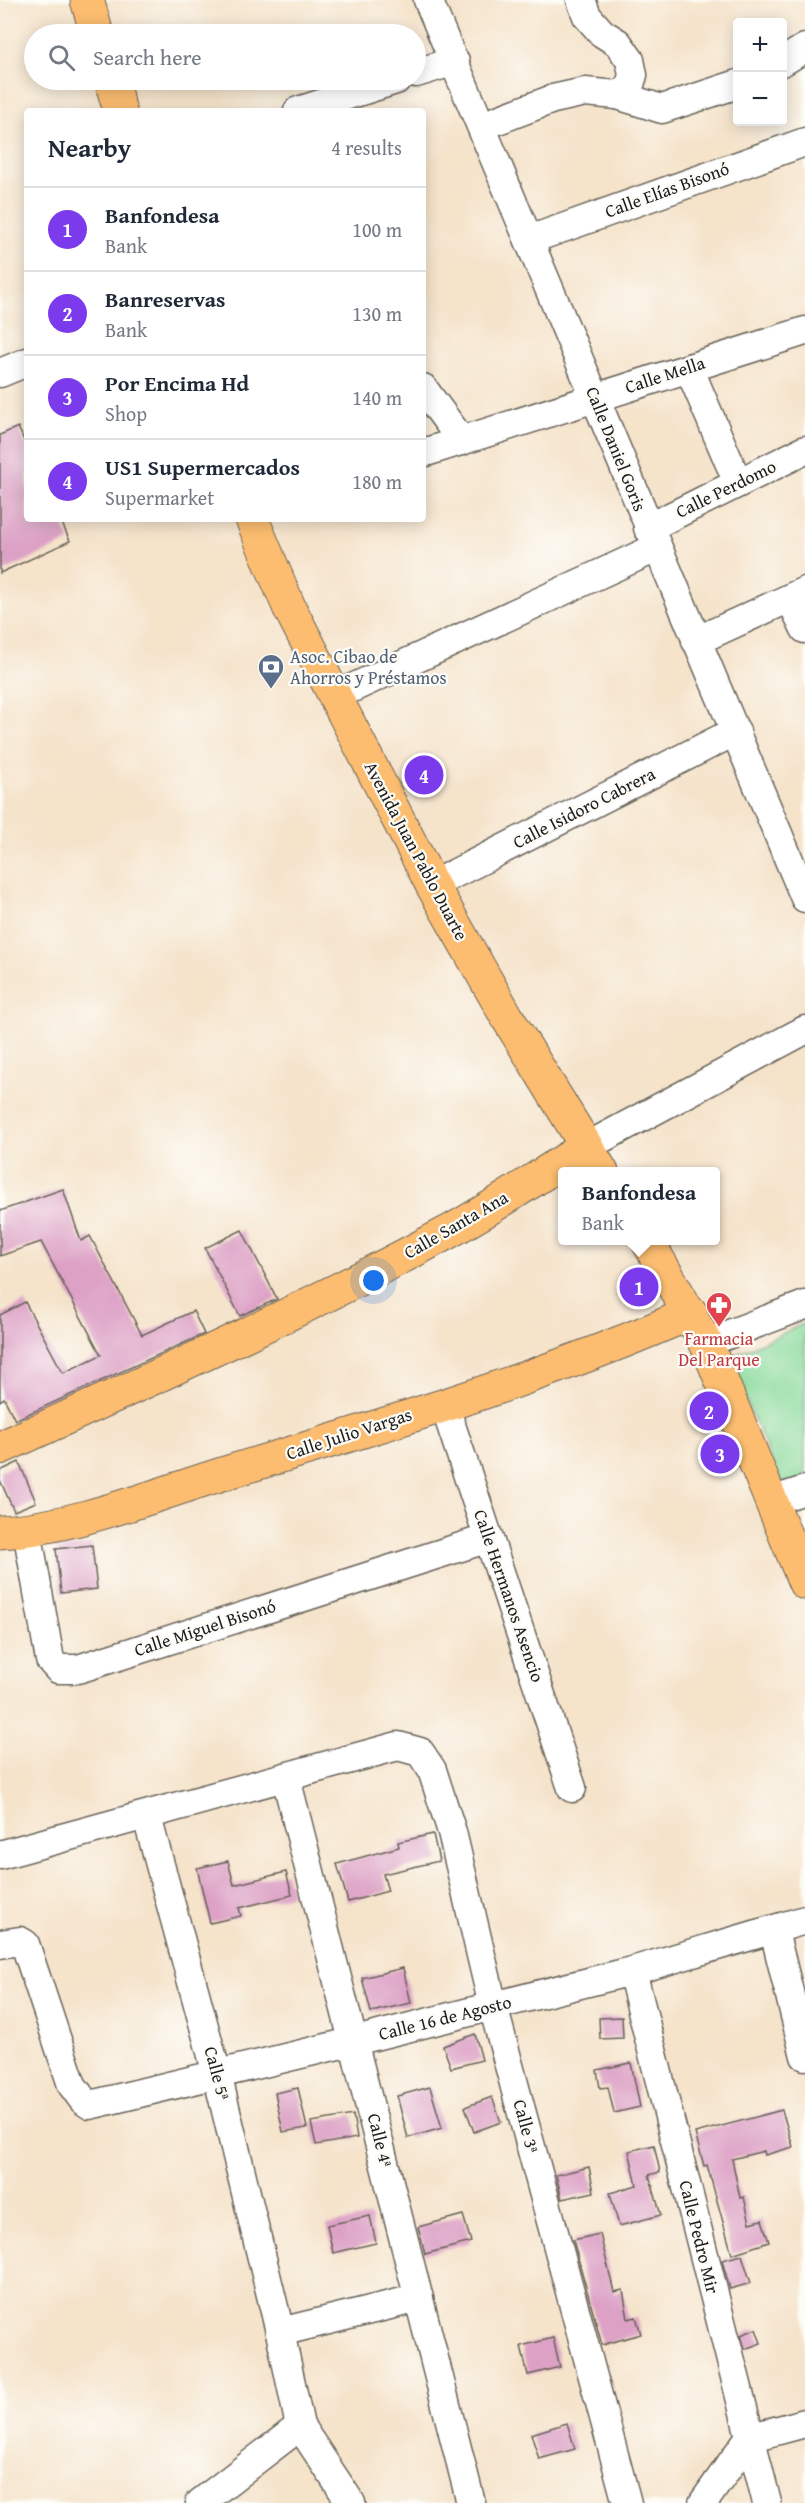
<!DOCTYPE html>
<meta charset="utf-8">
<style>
:root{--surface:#fff;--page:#f6f6f7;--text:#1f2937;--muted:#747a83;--line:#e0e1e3;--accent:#7c3aed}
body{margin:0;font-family:"Gentium Book Plus",serif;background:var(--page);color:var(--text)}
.controls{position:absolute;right:18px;top:18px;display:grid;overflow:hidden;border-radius:6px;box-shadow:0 3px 15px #0003}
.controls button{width:54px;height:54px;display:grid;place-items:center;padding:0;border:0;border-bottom:2px solid var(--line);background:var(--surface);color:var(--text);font:30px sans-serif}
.you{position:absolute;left:374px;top:1281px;width:21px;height:21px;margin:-15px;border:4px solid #fff;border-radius:50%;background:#1a73e8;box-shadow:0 0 0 9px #1a73e833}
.badge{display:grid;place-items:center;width:39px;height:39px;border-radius:50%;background:var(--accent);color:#fff;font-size:20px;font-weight:700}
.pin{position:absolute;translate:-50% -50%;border:3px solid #fff;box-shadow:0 2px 6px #0006}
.popup{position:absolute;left:558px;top:1167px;width:162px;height:78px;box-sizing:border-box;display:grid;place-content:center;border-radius:6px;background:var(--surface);filter:drop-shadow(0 2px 4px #0005);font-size:20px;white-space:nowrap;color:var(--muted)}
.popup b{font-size:22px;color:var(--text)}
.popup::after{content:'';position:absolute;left:50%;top:100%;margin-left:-12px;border:12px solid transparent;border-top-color:var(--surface)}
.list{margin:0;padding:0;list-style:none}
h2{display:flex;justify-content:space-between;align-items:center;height:78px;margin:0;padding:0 24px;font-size:26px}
h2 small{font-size:20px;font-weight:400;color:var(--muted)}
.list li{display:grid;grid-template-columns:39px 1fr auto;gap:18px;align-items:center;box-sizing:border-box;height:84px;padding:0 24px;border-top:2px solid var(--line)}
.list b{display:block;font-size:22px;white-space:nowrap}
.list p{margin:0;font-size:20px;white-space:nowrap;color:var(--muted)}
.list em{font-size:20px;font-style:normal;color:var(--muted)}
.icon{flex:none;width:33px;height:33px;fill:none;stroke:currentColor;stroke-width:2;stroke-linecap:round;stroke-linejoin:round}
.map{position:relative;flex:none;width:805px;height:2503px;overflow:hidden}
.search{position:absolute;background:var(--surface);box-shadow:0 3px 15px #0003;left:24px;top:24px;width:402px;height:66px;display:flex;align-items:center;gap:15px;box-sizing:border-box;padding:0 21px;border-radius:33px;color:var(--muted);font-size:22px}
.panel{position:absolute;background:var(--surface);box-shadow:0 3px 15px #0003;left:24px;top:108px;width:402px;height:414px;border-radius:6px}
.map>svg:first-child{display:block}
.green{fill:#89da9b;stroke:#527b5c;stroke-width:1.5}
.building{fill:#dda1c6}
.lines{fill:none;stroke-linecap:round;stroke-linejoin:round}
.minor-casing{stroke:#686259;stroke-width:31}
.major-casing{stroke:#686259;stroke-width:35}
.minor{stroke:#fff;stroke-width:28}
.major{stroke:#fcbd6f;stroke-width:33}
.labels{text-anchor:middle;stroke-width:4.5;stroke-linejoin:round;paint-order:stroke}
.street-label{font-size:18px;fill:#1c1c1c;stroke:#fdfcf7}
.service-label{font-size:18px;fill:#4e5e75;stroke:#fdfcf7;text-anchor:start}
.health-label{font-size:18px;fill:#be3a42;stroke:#fdfcf7}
</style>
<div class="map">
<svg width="805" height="2503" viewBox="0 0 805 2503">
<rect width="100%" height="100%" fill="#fdfcf7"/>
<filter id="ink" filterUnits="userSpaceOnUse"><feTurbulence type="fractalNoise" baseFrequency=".0167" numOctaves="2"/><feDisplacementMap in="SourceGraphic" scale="12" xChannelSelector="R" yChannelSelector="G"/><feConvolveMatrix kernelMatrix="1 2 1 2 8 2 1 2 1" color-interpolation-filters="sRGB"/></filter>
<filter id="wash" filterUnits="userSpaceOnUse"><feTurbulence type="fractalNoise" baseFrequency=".008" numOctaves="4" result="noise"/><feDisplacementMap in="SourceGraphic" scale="24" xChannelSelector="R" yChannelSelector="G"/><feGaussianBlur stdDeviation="1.35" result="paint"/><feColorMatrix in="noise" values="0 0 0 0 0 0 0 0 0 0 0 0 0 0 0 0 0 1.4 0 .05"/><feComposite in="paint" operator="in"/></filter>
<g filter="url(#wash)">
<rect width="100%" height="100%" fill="#f5e3ca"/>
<!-- green -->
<polygon class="green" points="805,1323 805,1483 781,1483 728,1358"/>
<g id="blocks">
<!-- building -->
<g class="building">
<polygon points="18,427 27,447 27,519 60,519 70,541 0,573 0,435"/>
<polygon points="63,1189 81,1241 90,1236 142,1335 193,1311 204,1334 15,1420 4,1398 0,1401 0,1315 25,1302 63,1373 101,1355 41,1242 0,1256 0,1211"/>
<polygon points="242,1230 277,1299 240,1316 205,1248"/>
<polygon points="19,1462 36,1502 14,1511 0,1480 0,1471"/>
<polygon points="92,1545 97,1589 61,1593 56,1549"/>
<polygon points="433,1834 439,1861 383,1874 388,1891 348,1902 337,1864 399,1847 398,1842"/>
<polygon points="228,1861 234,1885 286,1872 292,1895 239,1908 241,1916 210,1923 197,1868"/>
<polygon points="403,1968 411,2003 371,2012 362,1978"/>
<polygon points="622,2017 623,2038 600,2039 599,2018"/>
<polygon points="475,2034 482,2060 451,2068 443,2046"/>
<polygon points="631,2063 640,2107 614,2113 608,2087 600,2088 597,2070"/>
<polygon points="430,2087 442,2128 408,2138 397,2096"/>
<polygon points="298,2088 307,2128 283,2132 275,2093"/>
<polygon points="492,2097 501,2122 474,2132 465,2107"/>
<polygon points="782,2110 793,2147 765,2155 764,2151 732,2159 740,2198 744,2197 750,2223 762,2220 769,2242 732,2254 707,2165 704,2166 695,2133"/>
<polygon points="353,2115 357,2138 316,2145 311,2122"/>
<polygon points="654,2145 660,2172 649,2175 661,2215 619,2226 610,2193 637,2185 629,2151"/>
<polygon points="589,2167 594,2192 562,2199 556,2175"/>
<polygon points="463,2215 471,2242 425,2254 418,2227"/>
<polygon points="370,2216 376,2243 333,2253 327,2225"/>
<polygon points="600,2234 614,2292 623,2290 628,2319 636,2317 641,2334 602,2345 573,2240"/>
<polygon points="742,2255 751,2283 730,2289 722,2260"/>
<polygon points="756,2329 761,2343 745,2349 741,2335"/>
<polygon points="553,2338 560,2367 528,2375 521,2346"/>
<polygon points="567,2423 575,2449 539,2459 531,2434"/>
</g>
</g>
</g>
<g filter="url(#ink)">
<use href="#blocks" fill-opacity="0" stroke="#686259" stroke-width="1.5"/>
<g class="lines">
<!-- minor casing -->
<g class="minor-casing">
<g id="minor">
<polyline points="428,0 805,898"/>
<polyline points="581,0 587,16 602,33 618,43 630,60 633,75 629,88 617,95"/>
<polyline points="782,62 805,48"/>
<polyline points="416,73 455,61"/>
<polyline points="298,111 396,80"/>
<polyline points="482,126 553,99 585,92 617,95 662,109 738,84"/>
<polyline points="529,240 805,142"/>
<polyline points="689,368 738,483"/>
<polyline points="0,373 27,362"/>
<polyline points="423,388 462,441"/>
<polyline points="423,453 805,331"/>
<polyline points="648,528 805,450"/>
<polyline points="790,598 805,629"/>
<polyline points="696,641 805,591"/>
<polyline points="335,696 656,548"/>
<polyline points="432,885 736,731"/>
<polyline points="586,1147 805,1030"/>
<polyline points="706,1343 805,1305"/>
<polyline points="444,1404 572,1788"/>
<polyline points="771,1501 805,1490"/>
<polyline points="27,1530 50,1660 58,1669 78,1669 489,1538"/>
<polyline points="286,1778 471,2503"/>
<polyline points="147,1817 217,2074 280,2332 300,2426 351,2503"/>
<polyline points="0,1855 398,1746 420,1752 432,1770 452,1832 493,2006 627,2503"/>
<polyline points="774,1931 805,2056"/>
<polyline points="0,1944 20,1941 25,1944 72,2085 83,2100 90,2105 355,2041 632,1971 805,1920"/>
<polyline points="632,1971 767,2503"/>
<polyline points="280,2332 419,2298"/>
<polyline points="200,2503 300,2426"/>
<polyline points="703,2503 749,2438 805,2423"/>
</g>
</g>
<!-- major casing -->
<g class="major-casing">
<g id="major">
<polyline points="87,0 97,34"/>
<polyline points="111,80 120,111"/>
<polyline points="252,519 289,607 432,885 507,1017 602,1172"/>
<polyline points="647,1240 706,1343 805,1583"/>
<path d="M0,1448C149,1380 299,1313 443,1235C492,1209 538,1176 586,1147"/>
<path d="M0,1532C76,1528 159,1493 232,1471C386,1424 544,1378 691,1313"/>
</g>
</g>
<!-- minor -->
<use href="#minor" class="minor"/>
<!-- major -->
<use href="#major" class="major"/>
</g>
</g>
<!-- icons -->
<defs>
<g id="bank-pin" transform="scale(1.35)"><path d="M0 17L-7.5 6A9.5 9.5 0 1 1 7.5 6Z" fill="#5c6f8a" stroke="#fdfcf7"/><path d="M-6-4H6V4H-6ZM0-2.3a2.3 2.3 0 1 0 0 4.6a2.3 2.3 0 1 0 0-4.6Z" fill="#fff"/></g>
<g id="pharmacy-pin" transform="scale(1.35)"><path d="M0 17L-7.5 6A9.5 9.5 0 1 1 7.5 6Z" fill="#e0444e" stroke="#fdfcf7"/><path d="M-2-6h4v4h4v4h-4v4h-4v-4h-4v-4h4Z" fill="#fff"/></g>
</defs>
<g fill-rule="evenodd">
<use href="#bank-pin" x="271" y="667"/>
<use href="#pharmacy-pin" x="719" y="1305"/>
</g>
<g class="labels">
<!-- street labels -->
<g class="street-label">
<text transform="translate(667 190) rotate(-20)" y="6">Calle Elías Bisonó</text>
<text transform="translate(665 375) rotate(-18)" y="6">Calle Mella</text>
<text transform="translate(616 449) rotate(68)" y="6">Calle Daniel Goris</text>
<text transform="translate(726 489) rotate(-26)" y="6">Calle Perdomo</text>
<text transform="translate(584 808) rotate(-27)" y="6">Calle Isidoro Cabrera</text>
<text transform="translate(416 851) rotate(62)" y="6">Avenida Juan Pablo Duarte</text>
<text transform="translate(456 1225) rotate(-30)" y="6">Calle Santa Ana</text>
<text transform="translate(349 1434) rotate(-18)" y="6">Calle Julio Vargas</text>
<text transform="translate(509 1596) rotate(71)" y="6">Calle Hermanos Asencio</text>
<text transform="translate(205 1628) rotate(-18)" y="6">Calle Miguel Bisonó</text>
<text transform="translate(445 2018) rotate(-14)" y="6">Calle 16 de Agosto</text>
<text transform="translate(217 2073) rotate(75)" y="6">Calle 5ª</text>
<text transform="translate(526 2126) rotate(75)" y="6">Calle 3ª</text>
<text transform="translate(380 2140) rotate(76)" y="6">Calle 4ª</text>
<text transform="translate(699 2237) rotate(76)" y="6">Calle Pedro Mir</text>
</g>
<!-- service labels -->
<g class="service-label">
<text x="290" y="663">Asoc. Cibao de<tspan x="290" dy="21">Ahorros y Préstamos</tspan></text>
</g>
<!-- health labels -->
<g class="health-label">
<text x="719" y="1345">Farmacia<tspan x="719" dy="21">Del Parque</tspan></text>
</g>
</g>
</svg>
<div class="controls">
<button>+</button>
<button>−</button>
</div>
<div class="you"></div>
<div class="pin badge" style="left:639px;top:1287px">1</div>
<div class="popup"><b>Banfondesa</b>Bank</div>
<div class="pin badge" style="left:709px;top:1411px">2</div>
<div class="pin badge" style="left:720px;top:1454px">3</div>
<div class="pin badge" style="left:424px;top:775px">4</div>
<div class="search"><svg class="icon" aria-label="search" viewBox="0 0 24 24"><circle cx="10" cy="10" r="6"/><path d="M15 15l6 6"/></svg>Search here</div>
<section class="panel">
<h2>Nearby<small>4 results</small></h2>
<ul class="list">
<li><span class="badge">1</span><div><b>Banfondesa</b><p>Bank</p></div><em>100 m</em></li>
<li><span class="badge">2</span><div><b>Banreservas</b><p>Bank</p></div><em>130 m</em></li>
<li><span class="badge">3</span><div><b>Por Encima Hd</b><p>Shop</p></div><em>140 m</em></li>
<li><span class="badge">4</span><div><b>US1 Supermercados</b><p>Supermarket</p></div><em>180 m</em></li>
</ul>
</section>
</div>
